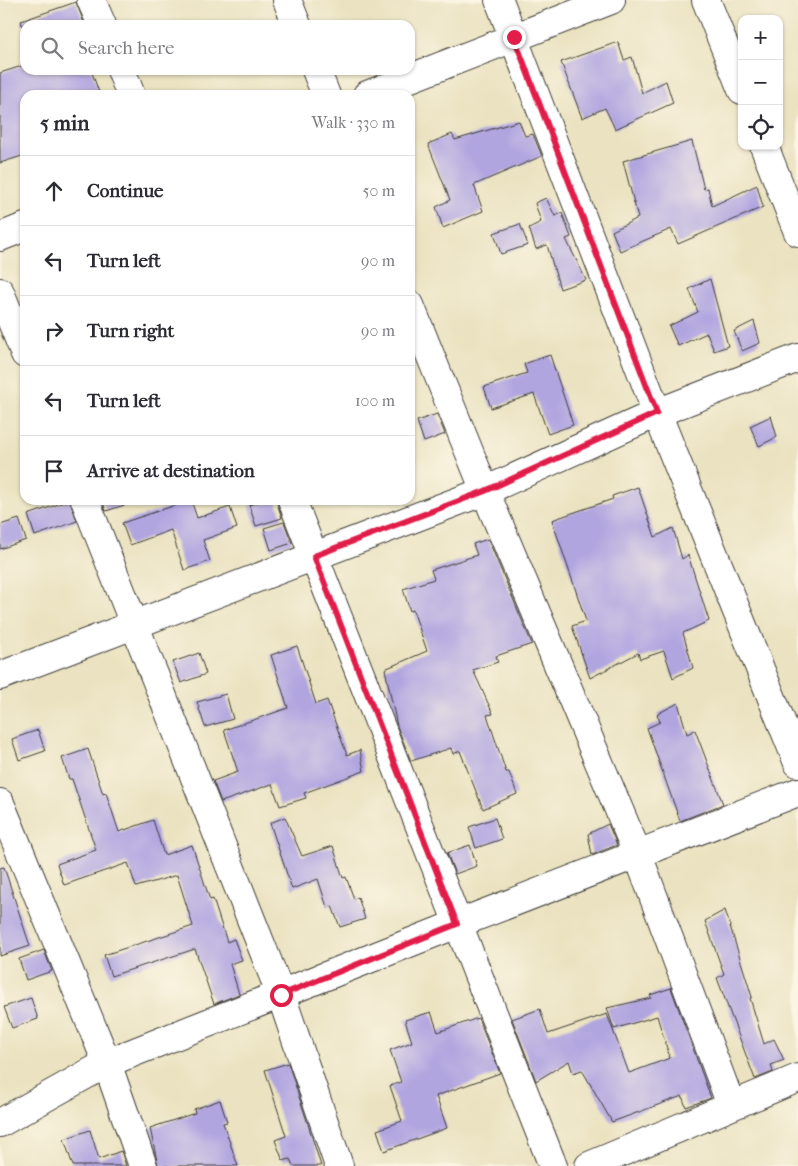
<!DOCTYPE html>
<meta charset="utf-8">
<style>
:root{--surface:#fff;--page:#f7f7f7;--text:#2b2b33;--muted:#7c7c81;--line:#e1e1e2}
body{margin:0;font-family:"IM FELL French Canon",serif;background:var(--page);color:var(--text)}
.controls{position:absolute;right:15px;top:15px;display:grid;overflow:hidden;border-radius:10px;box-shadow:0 1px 4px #0004}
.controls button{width:45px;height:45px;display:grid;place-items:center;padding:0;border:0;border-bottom:1px solid var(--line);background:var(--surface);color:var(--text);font:25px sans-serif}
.stop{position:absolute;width:15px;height:15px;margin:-11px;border:4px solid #e11d48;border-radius:50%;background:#fff}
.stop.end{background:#e11d48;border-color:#fff;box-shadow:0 1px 5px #0008}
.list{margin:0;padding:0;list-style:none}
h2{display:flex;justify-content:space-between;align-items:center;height:65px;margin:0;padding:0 20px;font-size:21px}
h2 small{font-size:16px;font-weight:400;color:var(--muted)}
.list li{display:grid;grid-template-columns:32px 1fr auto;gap:15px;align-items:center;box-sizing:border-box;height:70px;padding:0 20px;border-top:1px solid var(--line)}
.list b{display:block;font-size:19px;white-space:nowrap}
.list em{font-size:16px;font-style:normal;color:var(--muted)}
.icon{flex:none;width:28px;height:28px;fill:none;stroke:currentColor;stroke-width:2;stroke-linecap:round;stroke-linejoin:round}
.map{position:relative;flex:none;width:798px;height:1166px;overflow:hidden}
.search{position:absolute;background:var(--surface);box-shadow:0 1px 4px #0004;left:20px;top:20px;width:395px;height:55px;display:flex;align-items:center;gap:12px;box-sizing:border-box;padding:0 18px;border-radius:15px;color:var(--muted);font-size:19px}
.panel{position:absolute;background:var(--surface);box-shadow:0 1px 4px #0004;left:20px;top:90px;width:395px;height:415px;border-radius:15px}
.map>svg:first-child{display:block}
.building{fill:#b1a5e0}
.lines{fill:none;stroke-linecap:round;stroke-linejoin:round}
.minor-casing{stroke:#3b3a35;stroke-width:30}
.minor{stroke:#fff;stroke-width:28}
.route{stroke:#e11d48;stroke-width:6}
</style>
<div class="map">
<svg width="798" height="1166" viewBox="0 0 798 1166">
<rect width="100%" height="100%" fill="#fcf5e5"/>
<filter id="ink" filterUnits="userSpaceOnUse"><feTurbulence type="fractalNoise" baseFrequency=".02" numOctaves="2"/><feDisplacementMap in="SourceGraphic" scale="10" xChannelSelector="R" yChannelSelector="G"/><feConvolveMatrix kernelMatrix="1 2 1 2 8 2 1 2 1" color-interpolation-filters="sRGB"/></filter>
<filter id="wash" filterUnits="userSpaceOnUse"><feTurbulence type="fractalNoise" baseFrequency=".0096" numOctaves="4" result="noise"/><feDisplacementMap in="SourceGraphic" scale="20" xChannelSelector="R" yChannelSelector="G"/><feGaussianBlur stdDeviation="1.12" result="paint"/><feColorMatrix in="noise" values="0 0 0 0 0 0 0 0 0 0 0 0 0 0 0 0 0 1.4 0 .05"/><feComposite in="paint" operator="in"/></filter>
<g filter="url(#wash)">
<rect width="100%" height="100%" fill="#eae2c0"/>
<g id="blocks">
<!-- building -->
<g class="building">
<polygon points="76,2 85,25 22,25 21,21"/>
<polygon points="618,42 624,60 632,57 642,93 666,81 673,103 615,129 605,108 582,118 561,62"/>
<polygon points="25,65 25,70 91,70 100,95 25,95 25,155 0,163 0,73"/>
<polygon points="519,121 525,136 533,134 542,156 474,185 483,211 443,228 436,207 450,200 428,144 452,134 455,140"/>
<polygon points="692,141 704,189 708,188 712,206 757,185 763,207 678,244 671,229 620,251 612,231 638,218 623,161"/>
<polygon points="546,198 555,216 562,213 571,237 566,239 586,280 560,289 547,245 536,249 529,228 541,222 535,203"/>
<polygon points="520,224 528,245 501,254 494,233"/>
<polygon points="710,279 728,346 714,351 707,333 678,346 669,326 698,312 689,289"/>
<polygon points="754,321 760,343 742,351 734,331"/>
<polygon points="550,355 573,425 548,434 534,394 491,408 484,387 527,373 524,364"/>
<polygon points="437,414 445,434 424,442 417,421"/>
<polygon points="771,416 777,437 759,446 750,426"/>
<polygon points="638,487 655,537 673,528 682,559 688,555 709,621 683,633 693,668 673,678 664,651 640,659 638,653 590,678 572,626 586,621 552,520 613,499 612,496"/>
<polygon points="70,500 77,521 35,536 28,515"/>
<polygon points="102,500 128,500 128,504 106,511"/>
<polygon points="191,500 197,518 230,507 237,528 203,540 210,561 184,570 171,530 130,545 122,523"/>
<polygon points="264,500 276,500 282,518 256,526 249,505"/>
<polygon points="19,519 26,540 0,549 0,525"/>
<polygon points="284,522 292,543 271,550 264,528"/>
<polygon points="488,539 532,644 496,656 498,662 473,670 493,714 487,715 506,772 509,772 517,794 483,809 460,751 453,754 451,748 411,761 397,726 385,669 427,651 413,610 410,611 403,589 434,579 431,570 477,555 473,544"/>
<polygon points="297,646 316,704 327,700 347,755 360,750 364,771 304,793 306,798 280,806 272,784 221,802 213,781 238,772 224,730 288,708 271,655"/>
<polygon points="199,653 206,674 181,683 173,662"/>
<polygon points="226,694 233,719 205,727 197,702"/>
<polygon points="678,703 687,734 695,730 723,804 680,821 647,728 660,722 657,714"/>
<polygon points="38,730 45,751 19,760 12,739"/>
<polygon points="88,749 103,794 106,793 119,832 153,820 164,855 192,845 210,900 213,899 227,942 234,939 242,960 230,964 239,994 214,1004 195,949 111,976 104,955 193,926 177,875 136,887 128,863 64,885 57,864 96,850 72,779 69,779 62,758"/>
<polygon points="285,817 302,856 333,846 343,878 346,877 354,899 358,897 365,919 340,927 332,906 327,907 318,879 292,889 270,823"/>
<polygon points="495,818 502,839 476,848 469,827"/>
<polygon points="608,824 617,845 592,855 588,834"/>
<polygon points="470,845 477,866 455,874 447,853"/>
<polygon points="4,867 30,946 0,956 0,868"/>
<polygon points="725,910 752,997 750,998 764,1044 774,1039 784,1060 771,1065 773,1072 755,1079 717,978 724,974 705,921"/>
<polygon points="44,950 52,971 26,980 19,959"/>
<polygon points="671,988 711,1098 686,1107 682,1096 612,1122 582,1070 573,1073 569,1061 536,1081 512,1019 540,1009 548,1034 607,1014 629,1073 670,1058 657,1016 614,1029 607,1008 651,998 650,995"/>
<polygon points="31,998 38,1019 12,1028 4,1007"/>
<polygon points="431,1012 438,1032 478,1018 500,1073 436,1096 447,1128 384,1151 377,1130 402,1121 390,1086 401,1082 390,1050 412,1042 405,1020"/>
<polygon points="288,1063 308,1124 321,1166 293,1166 290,1159 283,1161 275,1140 286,1136 265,1070"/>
<polygon points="220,1100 227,1122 223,1123 238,1166 158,1166 150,1128 195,1113 194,1109"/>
<polygon points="90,1130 99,1159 121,1151 126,1166 73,1166 64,1139"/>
</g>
</g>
</g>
<g filter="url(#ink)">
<use href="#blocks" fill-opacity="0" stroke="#3b3a35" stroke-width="1"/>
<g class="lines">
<!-- minor casing -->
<g class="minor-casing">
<g id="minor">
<polyline points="91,0 102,25"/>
<polyline points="287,0 297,25"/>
<polyline points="499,0 657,413 798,763"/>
<polyline points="706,0 742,90"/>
<polyline points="121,70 131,95"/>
<polyline points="316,70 326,95"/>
<polyline points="367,95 611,0"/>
<polyline points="764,146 798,232"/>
<polyline points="0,237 25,227"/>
<polyline points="0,292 25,354"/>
<polyline points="410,305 485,491 638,855 731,1105"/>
<polyline points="85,500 281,995 339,1166"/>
<polyline points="292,500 553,1166"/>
<polyline points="0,676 485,491 657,413 798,358"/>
<polyline points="0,803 107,1063 143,1166"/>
<polyline points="0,1123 107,1063 457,924 798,792"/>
<polyline points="589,1166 798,1078"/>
</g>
</g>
<!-- minor -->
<use href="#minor" class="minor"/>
</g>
</g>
<g class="lines" filter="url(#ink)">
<!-- route -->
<polyline class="route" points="281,995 457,924 314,556 485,491 657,413 514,37"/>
</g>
</svg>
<div class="controls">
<button>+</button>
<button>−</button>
<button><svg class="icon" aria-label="locate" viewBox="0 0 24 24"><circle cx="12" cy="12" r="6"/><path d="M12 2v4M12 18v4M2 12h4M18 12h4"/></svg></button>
</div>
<div class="stop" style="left:281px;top:995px"></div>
<div class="stop end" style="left:514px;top:37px"></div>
<div class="search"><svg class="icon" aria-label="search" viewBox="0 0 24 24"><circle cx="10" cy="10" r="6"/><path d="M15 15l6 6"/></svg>Search here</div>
<section class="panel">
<h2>5 min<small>Walk · 330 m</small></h2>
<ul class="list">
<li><svg class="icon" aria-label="ahead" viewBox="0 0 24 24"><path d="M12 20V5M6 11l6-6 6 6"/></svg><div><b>Continue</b></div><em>50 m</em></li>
<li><svg class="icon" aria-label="left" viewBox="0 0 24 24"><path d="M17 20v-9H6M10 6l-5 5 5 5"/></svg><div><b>Turn left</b></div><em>90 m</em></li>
<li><svg class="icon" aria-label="right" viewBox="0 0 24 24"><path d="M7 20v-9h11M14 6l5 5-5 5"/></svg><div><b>Turn right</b></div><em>90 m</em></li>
<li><svg class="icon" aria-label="left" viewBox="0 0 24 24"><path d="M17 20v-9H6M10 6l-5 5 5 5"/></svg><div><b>Turn left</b></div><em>100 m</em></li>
<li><svg class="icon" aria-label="arrive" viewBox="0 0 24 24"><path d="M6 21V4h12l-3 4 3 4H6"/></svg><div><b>Arrive at destination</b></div></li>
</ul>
</section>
</div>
